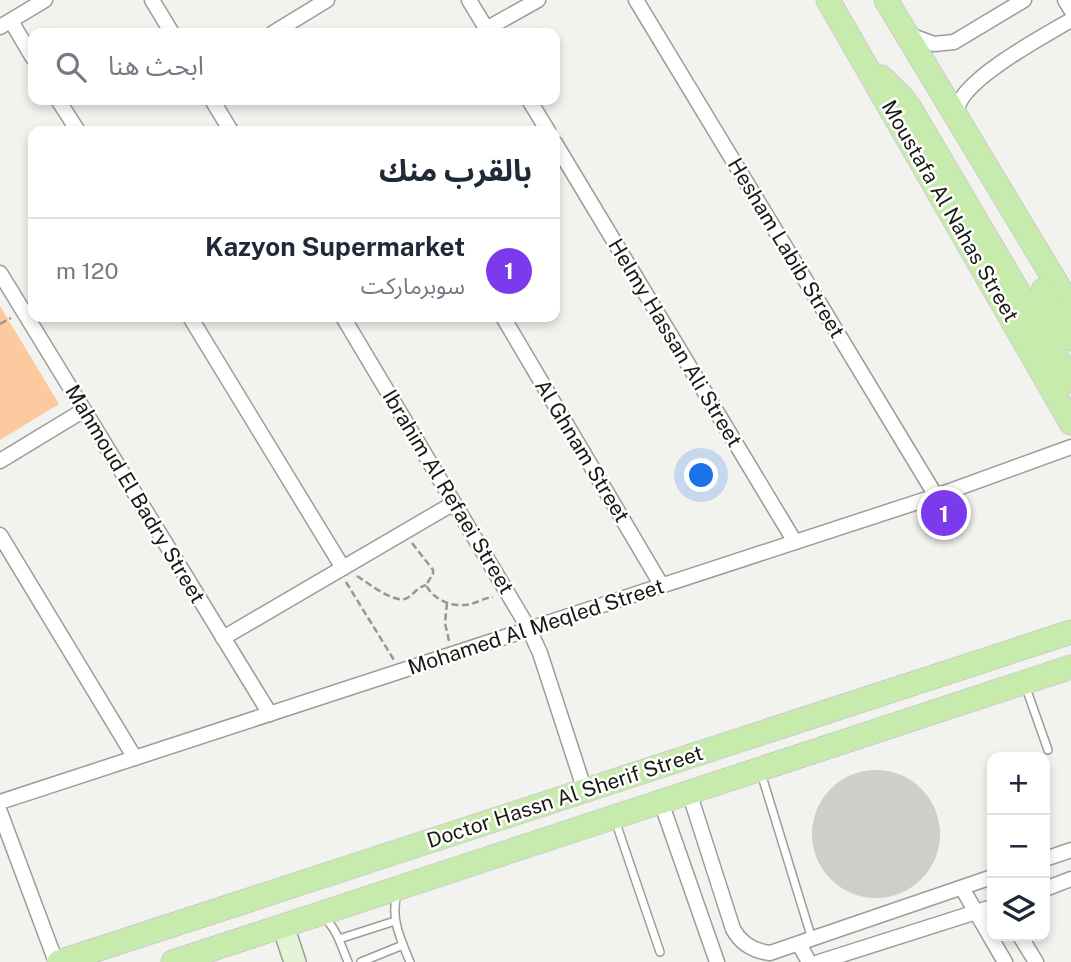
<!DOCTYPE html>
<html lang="ar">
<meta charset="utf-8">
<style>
:root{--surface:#fff;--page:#f6f6f7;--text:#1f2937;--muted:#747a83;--line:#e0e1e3;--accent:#7c3aed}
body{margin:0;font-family:"Public Sans","Noto Sans Arabic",sans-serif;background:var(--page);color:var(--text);direction:rtl}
.controls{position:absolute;right:21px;bottom:21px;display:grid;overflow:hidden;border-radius:14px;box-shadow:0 4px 10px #0003}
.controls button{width:63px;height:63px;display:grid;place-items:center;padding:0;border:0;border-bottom:2px solid var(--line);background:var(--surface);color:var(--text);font:35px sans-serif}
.you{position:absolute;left:702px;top:476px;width:24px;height:24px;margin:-18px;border:5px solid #fff;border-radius:50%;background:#1a73e8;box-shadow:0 0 0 10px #1a73e833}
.badge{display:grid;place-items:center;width:46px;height:46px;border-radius:50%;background:var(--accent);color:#fff;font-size:23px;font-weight:700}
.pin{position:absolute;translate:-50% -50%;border:4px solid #fff;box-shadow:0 2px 7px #0006}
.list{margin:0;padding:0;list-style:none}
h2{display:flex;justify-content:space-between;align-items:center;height:91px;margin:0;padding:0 28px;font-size:30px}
h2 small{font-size:23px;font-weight:400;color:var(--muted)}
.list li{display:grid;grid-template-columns:46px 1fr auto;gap:21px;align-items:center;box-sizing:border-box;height:105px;padding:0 28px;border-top:2px solid var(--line)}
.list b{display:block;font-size:26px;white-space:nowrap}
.list p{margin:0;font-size:23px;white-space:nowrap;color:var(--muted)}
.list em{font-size:23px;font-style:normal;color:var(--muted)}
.icon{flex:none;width:38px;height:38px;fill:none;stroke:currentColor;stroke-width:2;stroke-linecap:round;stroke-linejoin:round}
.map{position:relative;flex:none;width:1071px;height:962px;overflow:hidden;direction:ltr}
.search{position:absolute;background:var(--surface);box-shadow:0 4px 10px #0003;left:28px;top:28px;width:532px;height:77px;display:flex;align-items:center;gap:18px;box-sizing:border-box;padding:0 24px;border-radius:14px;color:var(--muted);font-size:26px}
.panel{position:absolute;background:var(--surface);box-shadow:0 4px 10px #0003;left:28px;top:126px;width:532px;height:196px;border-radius:14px;direction:rtl}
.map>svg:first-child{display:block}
.park{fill:#fcca9e}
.building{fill:#cfcecb}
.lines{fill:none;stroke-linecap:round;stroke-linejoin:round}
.lane-casing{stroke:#9c9c99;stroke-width:10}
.street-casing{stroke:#9c9c99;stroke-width:17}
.secondary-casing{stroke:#9c9c99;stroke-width:24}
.primary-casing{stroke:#cccdcc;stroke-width:25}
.path{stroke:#979794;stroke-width:2.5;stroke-dasharray:7 3.5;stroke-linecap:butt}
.lane{stroke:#fff;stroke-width:7}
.street{stroke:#fff;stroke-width:14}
.secondary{stroke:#e3f4d6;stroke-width:21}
.primary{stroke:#c7eaad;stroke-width:23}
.labels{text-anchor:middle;stroke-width:5;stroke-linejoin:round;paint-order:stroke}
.street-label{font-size:21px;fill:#191a18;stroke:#fffffe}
</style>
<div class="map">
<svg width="1071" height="962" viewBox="0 0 1071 962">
<rect width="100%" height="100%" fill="#f2f2ef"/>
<!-- park -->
<polygon class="park" points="0,306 59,404 0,440"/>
<!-- building -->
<circle class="building" cx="876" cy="834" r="64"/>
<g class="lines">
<!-- lane casing -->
<g class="lane-casing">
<g id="lane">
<polyline points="1025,685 1048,750"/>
<polyline points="761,773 812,939"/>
<polyline points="615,820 660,952"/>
<path d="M398,892C389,916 401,940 410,962"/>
<path d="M323,917C337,928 341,946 348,962"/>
<polyline points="339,939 395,921"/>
<polyline points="361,962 403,945"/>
</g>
</g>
<!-- street casing -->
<g class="street-casing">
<g id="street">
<polyline points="152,0 172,33"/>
<polyline points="469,0 489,33"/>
<polyline points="636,0 936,496"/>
<polyline points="1065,0 1071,10"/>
<polyline points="11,21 33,58"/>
<polyline points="0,27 45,0"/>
<polyline points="486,29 538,0"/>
<polyline points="273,33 327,0"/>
<polyline points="907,34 934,44 954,42 1024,0"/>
<polyline points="58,100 78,131"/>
<polyline points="212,100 231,131"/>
<polyline points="529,100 548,131"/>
<path d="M957,117C957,113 957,109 958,106C967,77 1044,36 1071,20"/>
<polyline points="555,143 795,542"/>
<polyline points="0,273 270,714"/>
<polyline points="190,317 343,568"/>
<polyline points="343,317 529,629 540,653 585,791"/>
<polyline points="503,317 662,586"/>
<polyline points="0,461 84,410"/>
<polyline points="0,535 135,758"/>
<polyline points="223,638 454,503"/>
<path d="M689,792L733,929C741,944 753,951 770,953L992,877"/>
<polyline points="0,802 936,496 1071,447"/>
<polyline points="661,802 717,962"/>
<polyline points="0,812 56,962"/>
<polyline points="1045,859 1071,850"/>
<polyline points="962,888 1005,962"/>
<polyline points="1045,889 1071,879"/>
<polyline points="1020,936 1036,962"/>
<polyline points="799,944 809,962"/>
<polyline points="819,962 992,907"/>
</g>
</g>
<!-- secondary casing -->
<g class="secondary-casing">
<polyline id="secondary" points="283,926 295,962"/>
</g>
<!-- primary casing -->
<g class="primary-casing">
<g id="primary">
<polyline points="828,0 1071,423"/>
<polyline points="886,0 1071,307"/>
<polyline points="881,77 901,96 910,108 1071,381"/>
<polyline points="1043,290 1071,339"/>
<polyline points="59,962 1071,632"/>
<polyline points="173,962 1071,667"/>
</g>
</g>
<!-- path -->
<g class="path">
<polyline points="0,324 11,318"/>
<path d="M412,543L433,570V574L426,585C434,601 454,608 471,604C478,602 485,598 493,597"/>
<path d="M357,576C368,583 396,605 407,598C415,593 417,588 426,585"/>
<polyline points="346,582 394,660"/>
<polyline points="447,603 445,623 449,641"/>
</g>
<!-- lane -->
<use href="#lane" class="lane"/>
<!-- street -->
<use href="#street" class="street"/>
<!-- secondary -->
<use href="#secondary" class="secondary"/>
<!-- primary -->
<use href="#primary" class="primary"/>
</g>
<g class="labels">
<!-- street labels -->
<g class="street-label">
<text transform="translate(950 211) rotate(60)" y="7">Moustafa Al Nahas Street</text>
<text transform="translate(786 248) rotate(59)" y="7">Hesham Labib Street</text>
<text transform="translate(675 343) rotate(59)" y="7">Helmy Hassan Ali Street</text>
<text transform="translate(582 451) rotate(59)" y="7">Al Ghnam Street</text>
<text transform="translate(448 492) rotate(59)" y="7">Ibrahim Al Refaei Street</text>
<text transform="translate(135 494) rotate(59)" y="7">Mahmoud El Badry Street</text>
<text transform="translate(536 627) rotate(-18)" y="7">Mohamed Al Meqled Street</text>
<text transform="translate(565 797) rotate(-18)" y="7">Doctor Hassn Al Sherif Street</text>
</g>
</g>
</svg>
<div class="controls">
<button>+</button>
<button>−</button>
<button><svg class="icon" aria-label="layers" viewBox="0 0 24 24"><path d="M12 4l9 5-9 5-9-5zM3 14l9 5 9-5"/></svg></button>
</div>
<div class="you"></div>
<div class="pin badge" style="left:944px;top:513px">1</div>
<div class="search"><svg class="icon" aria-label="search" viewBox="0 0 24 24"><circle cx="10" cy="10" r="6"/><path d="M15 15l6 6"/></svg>ابحث هنا</div>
<section class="panel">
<h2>بالقرب منك<small></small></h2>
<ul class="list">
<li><span class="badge">1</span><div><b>Kazyon Supermarket</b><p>سوبرماركت</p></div><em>120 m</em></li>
</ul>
</section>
</div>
